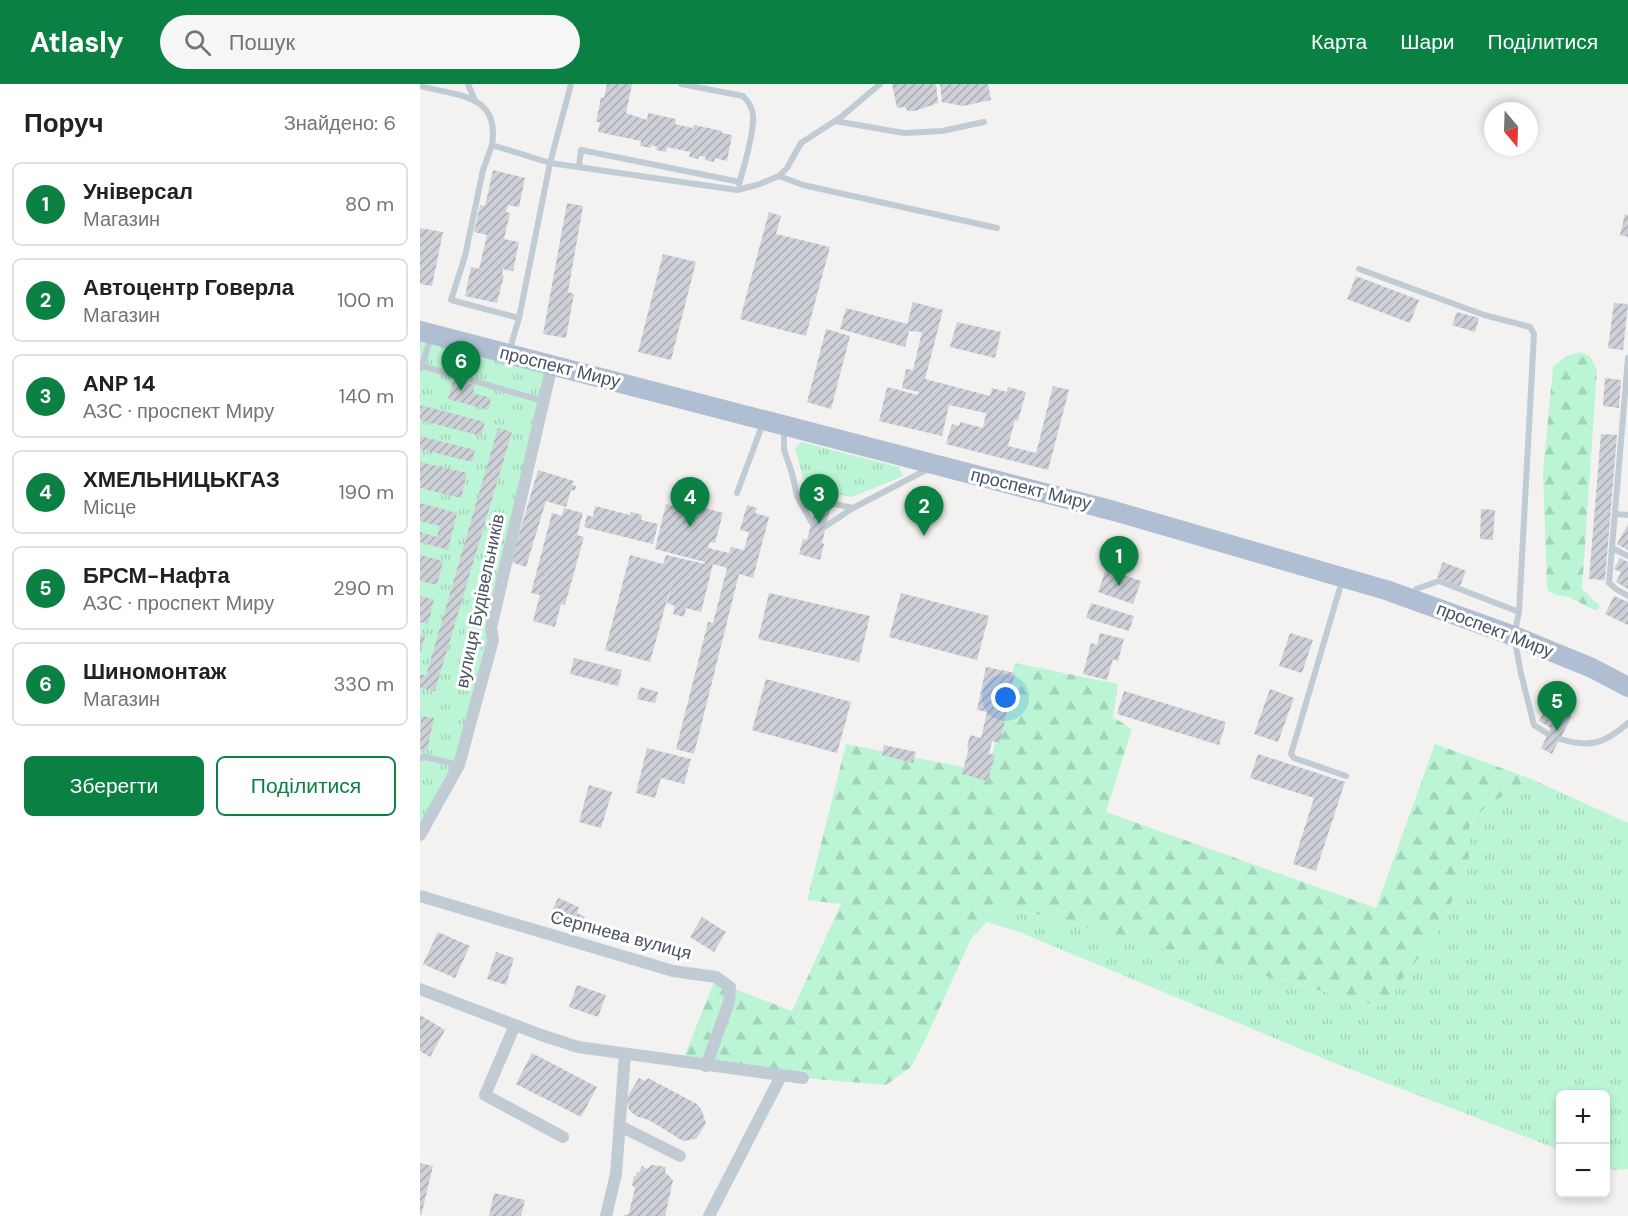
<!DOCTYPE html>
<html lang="uk">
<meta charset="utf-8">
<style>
:root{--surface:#fff;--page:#f6f6f6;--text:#202124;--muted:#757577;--line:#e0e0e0;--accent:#0b8043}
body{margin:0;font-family:"DM Sans",sans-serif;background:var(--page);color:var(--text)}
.controls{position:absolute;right:18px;bottom:18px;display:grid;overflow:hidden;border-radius:9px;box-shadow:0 3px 9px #0003}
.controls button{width:54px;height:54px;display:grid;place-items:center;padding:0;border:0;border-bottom:2px solid var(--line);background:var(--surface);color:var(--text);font:30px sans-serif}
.compass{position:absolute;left:1064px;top:18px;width:54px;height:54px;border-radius:50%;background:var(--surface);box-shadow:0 3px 9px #0003;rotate:161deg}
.you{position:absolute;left:586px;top:614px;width:21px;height:21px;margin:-15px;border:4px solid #fff;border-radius:50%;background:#1a73e8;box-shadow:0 0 0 9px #1a73e833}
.badge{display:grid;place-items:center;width:39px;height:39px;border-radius:50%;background:var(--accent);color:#fff;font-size:20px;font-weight:700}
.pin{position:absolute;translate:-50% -50px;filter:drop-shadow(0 2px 3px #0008)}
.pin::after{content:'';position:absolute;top:32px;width:21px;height:18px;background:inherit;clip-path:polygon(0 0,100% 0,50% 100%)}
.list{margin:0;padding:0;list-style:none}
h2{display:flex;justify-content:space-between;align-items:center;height:78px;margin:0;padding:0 24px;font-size:26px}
h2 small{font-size:20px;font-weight:400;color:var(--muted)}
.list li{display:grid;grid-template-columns:39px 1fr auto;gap:18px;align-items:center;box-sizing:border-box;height:84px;margin:0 12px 12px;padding:0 12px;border:2px solid var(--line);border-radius:9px}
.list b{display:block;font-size:22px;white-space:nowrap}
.list p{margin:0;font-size:20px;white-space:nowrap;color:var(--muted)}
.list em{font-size:20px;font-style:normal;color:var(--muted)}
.actions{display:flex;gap:12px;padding:18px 24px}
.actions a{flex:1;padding:14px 0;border:2px solid var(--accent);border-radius:9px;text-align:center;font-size:21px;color:var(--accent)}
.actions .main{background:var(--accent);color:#fff}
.icon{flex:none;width:33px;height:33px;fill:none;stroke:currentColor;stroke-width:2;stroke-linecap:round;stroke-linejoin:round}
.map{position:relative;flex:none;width:1208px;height:1132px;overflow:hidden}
header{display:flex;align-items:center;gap:36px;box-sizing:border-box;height:84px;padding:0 30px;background:var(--accent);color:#fff}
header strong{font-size:28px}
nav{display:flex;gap:33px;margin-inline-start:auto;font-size:21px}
.search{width:420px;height:54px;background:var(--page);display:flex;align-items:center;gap:15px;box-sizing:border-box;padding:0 21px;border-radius:33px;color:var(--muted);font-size:22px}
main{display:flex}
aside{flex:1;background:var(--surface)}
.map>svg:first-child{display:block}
.grass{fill:url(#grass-tufts)}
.forest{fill:url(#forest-firs)}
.building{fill:url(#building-hatch)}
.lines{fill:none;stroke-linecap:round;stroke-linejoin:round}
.lane{stroke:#c1cbd4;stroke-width:6}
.street{stroke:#c1cbd4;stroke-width:12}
.primary{stroke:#afbed3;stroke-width:20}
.labels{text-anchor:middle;stroke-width:6;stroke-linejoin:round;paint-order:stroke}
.street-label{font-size:18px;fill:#475362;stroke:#fff}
</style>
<header>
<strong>Atlasly</strong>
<div class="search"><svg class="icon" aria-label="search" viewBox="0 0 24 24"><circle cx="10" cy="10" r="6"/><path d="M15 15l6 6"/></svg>Пошук</div>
<nav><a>Карта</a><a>Шари</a><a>Поділитися</a></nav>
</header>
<main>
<aside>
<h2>Поруч<small>Знайдено: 6</small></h2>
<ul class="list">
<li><span class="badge">1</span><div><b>Універсал</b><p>Магазин</p></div><em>80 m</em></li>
<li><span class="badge">2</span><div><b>Автоцентр Говерла</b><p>Магазин</p></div><em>100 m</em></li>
<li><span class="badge">3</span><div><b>ANP 14</b><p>АЗС · проспект Миру</p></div><em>140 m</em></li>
<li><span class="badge">4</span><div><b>ХМЕЛЬНИЦЬКГАЗ</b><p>Місце</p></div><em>190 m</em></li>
<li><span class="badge">5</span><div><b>БРСМ-Нафта</b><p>АЗС · проспект Миру</p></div><em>290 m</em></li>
<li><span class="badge">6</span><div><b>Шиномонтаж</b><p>Магазин</p></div><em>330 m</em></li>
</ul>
<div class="actions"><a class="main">Зберегти</a><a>Поділитися</a></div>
</aside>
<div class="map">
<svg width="1208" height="1132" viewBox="0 0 1208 1132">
<defs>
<pattern id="grass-tufts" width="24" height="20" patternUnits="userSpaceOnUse" patternTransform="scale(1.5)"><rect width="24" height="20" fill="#bcf5d6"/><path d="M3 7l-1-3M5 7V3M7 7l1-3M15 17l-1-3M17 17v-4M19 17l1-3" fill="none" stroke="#a3d4ba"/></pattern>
<pattern id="forest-firs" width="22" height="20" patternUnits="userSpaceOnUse" patternTransform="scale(1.5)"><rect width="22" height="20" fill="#bcf5d6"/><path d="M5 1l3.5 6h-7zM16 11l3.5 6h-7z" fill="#a3d4ba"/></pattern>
<pattern id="building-hatch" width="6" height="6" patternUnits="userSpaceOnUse" patternTransform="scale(1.5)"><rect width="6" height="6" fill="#cdd0d7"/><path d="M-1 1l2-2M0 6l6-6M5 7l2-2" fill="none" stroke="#a8abb2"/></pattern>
</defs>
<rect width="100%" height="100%" fill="#f4f2f1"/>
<!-- grass -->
<g class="grass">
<polygon points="0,253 126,285 67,555 34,679 0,740"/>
<polygon points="381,358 479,383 483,392 432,413 386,404 375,365"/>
<polygon points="1109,694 1208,739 1208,1085 1193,1086 1186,1083 1186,1010 1140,1010 1140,1066 912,978 599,848 567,838 589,826 612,829 961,923 1049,775 1049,744 1062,725"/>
</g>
<!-- forest -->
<g class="forest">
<polygon points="1160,268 1170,272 1177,286 1162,505 1180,522 1177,526 1172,525 1149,513 1135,511 1128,507 1127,503 1123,388 1133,283 1146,272"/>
<polygon points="595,579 698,600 693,633 712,645 686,728 956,824 1015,660 1109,694 1063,725 1049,743 1049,775 1021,844 961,923 612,829 589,826 567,838 551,855 506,954 491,983 466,1001 383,994 262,978 296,893 310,903 372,927 421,820 387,816 426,660 568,688"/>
</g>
<!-- building -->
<g class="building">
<polygon points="187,0 212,0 206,29 227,36 228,29 256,35 255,40 273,44 274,41 302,47 302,49 312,51 307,77 295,74 294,78 285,76 286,73 279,72 278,75 269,73 270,68 247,63 246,68 236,66 237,63 231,61 231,64 220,62 221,57 178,48 180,38 176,38 181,13 184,14"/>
<polygon points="472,0 516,0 518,19 495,27 488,27 485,23 477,24"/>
<polygon points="520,0 568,0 571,16 543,22 522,18"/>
<polygon points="73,86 105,94 99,123 88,121 86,128 90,129 84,155 99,158 93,187 83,185 82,191 84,191 77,219 45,212 51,183 59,185 67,151 54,148 60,121 65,122"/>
<polygon points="147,119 163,122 148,208 154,210 146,254 123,250"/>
<polygon points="349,128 361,132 356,150 410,163 386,252 320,235"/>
<polygon points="1205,130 1208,131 1208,153 1200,151"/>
<polygon points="0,144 23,148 12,202 0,200"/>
<polygon points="243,170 276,178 251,276 218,268"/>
<polygon points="936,192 999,216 990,239 927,215"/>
<polygon points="493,218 523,226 505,295 570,312 572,304 587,308 588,303 606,308 598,337 595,336 588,362 616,369 633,302 649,306 628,386 526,360 532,340 539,342 540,338 563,344 566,329 529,321 522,352 459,337 467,303 498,311 499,308 482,304 486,285 493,286 502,248 489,247 485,263 420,245 426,224 487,240"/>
<polygon points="1194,219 1208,220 1203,266 1188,264"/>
<polygon points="1037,228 1059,234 1055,248 1032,241"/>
<polygon points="537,238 581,248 575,274 530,263"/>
<polygon points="406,245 430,252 411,325 387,318"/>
<polygon points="1185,294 1201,296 1199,324 1183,322"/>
<polygon points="34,295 55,301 53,309 71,314 68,326 28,315"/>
<polygon points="0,321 65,338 61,352 0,336"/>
<polygon points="78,344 92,348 15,607 0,604 0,590 6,592"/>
<polygon points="1181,350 1197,351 1185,496 1169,495"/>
<polygon points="0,352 55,366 52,378 0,365"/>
<polygon points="0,378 47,389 41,414 0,404"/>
<polygon points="118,386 154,397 152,401 156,402 155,407 151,406 146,423 126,417 106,483 91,478"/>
<polygon points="270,415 278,417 281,423 303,429 295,459 290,458 288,464 309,469 311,463 324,466 329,448 320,446 327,421 337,424 335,429 349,433 333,494 319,490 274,670 256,665 288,538 293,539 307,484 293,480 281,528 266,524 264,533 253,530 255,522 247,519 253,494 230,578 185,566 210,471 243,480 246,471 285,480 285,478 235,465 246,420 260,424 261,420"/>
<polygon points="0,419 37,429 28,466 0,458 0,448 17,453 20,442 0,437"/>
<polygon points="396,421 410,425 402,459 404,460 400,476 379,470 383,455 387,456"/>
<polygon points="175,422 210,431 211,428 222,431 221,436 238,440 233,460 164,443 167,431 173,433"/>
<polygon points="144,424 163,429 157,451 164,453 145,521 141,520 135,543 113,537 120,511 111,509 132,429 142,432"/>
<polygon points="1061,425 1075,426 1073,456 1060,455"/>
<polygon points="1208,440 1208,466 1197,460"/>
<polygon points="0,471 23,477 17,501 0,497"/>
<polygon points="1200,474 1208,478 1208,505 1196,498 1201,488 1194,485"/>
<polygon points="1023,478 1046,487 1040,502 1017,493"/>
<polygon points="686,485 721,497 713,520 678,508"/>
<polygon points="349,509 450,532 439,578 338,555"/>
<polygon points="481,509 569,532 557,576 469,553"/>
<polygon points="0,512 14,515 8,540 0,538"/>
<polygon points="1194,512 1208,518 1208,541 1185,530"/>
<polygon points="671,519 714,532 709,547 666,534"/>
<polygon points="680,549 704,555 698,577 693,575 687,596 663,590 671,559 677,561"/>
<polygon points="870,549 893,556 882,589 859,582"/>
<polygon points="0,551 5,552 1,567 0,567"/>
<polygon points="154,574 202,586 198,602 150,590"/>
<polygon points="566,583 595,589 580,659 572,657 569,670 575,671 568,697 542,690 549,664 547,664 550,651 561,654 567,628 557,626"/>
<polygon points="346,595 431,618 417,669 332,646"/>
<polygon points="220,603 238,608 235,619 217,615"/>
<polygon points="850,605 874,614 858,658 834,650"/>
<polygon points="704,607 806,638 799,661 697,630"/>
<polygon points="1128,620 1152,632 1132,670 1121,664 1131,644 1119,637"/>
<polygon points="1,632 14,634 7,667 0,665"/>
<polygon points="464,661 496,668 493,679 462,671"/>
<polygon points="227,664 271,675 264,700 241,694 235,714 216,709"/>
<polygon points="838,670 925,698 896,787 873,780 894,714 830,694"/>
<polygon points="169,701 192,708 181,744 159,738"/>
<polygon points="138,814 159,823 157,829 165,833 159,846 129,833"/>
<polygon points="282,833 306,848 294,868 270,853"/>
<polygon points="18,848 50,862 35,894 3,880"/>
<polygon points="76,868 94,874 86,901 67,895"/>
<polygon points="157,901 186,911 178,933 149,923"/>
<polygon points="0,931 25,946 10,973 0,967"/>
<polygon points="112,969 177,1003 161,1033 96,1000"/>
<polygon points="219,994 225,997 228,994 277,1020 281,1025 286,1039 276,1055 263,1057 229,1036 216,1032 209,1026 207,1018 209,1010"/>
<polygon points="0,1079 13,1082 1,1132 0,1131"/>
<polygon points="232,1081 246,1083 245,1088 253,1096 245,1132 202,1132 209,1129 215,1104 212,1101 214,1092 216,1092 217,1088 219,1089 222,1082 227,1085"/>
<polygon points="74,1109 105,1116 101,1132 69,1132"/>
</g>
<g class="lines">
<!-- lane -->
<g class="lane">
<polyline points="48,0 55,17"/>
<path d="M261,0L323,12C329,18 333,24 333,33C334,50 324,83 319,100"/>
<path d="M0,2C38,12 80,10 72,61L130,79L317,106L337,101L359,92L367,84L381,59L421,33L460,0"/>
<polyline points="415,37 484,49 522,47 564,38"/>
<polyline points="72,61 63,86 45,172 31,216 99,234"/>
<polyline points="159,82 161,66 320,98"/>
<polyline points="359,92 383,101 577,144"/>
<polyline points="939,185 1064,231 1110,243 1114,250 1099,528 1094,552 1101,590 1114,641 1128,650"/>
<polyline points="89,268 99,234 130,79 151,0"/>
<polyline points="1208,274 1189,499 1196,505 1208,512"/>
<polyline points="2,282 123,317"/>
<polyline points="1,284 11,253"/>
<polyline points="364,345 364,366 372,389 377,412 392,439"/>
<polyline points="317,409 343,339"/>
<polyline points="377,412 433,424"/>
<polyline points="1195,430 1208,431"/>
<polyline points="406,442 433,424 510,384"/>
<polyline points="1192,464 1208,472"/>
<polyline points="922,497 871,670 874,674 926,692"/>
<polyline points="994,512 996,505 1019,497 1099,528"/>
<path d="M1140,655C1170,664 1184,660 1208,639"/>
<polyline points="0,674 5,673 39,681"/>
</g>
<!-- street -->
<g class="street">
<polyline points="0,751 39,681 73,556 71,544 132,281"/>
<polyline points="0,812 253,887 296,893 310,903 309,918 286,982"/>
<polyline points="0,905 121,951 158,963 383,994"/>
<polyline points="95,941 65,1011 143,1053"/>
<polyline points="200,1042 260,1072"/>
<polyline points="186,1132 196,1090 205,970"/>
<polyline points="289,1132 361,992"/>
</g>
<!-- primary -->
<polyline class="primary" points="0,247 694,427 966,506 1094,552 1172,584 1208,603"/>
</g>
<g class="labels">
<!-- street labels -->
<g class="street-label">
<text transform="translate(140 283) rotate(14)" y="6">проспект Миру</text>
<text transform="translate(611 405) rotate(14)" y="6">проспект Миру</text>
<text transform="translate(60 517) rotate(-78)" y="6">вулиця Будівельників</text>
<text transform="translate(1075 546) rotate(21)" y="6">проспект Миру</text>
<text transform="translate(201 851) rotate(15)" y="6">Серпнева вулиця</text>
</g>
</g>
</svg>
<div class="controls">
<button>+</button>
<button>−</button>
</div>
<svg class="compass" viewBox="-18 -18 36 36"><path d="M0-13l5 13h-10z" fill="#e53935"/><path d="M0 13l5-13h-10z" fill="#757577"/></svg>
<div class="you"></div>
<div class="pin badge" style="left:699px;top:502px">1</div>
<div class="pin badge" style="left:504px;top:452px">2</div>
<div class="pin badge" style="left:399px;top:440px">3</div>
<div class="pin badge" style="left:270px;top:443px">4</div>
<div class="pin badge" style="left:1137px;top:647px">5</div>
<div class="pin badge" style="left:41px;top:307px">6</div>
</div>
</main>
